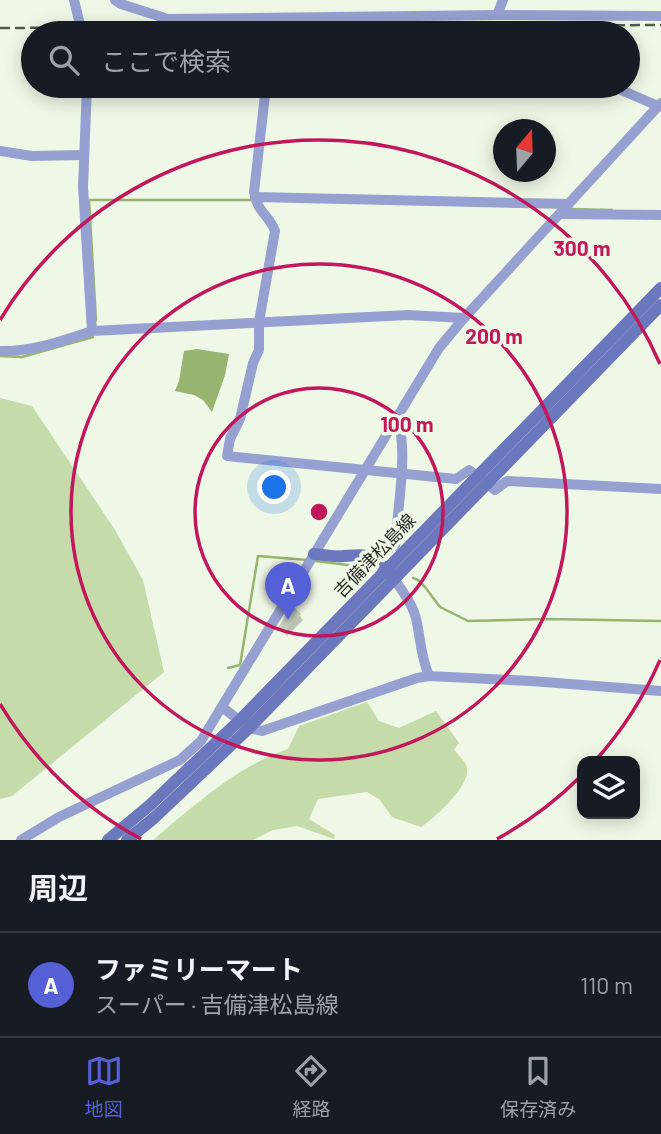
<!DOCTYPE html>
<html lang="ja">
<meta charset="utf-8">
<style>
:root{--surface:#171b24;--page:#20242c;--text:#f1f3f6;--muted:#9ea1a6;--line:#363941;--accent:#555fd6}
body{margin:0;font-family:Barlow,"Noto Sans JP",sans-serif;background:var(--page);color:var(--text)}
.controls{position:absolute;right:21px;bottom:21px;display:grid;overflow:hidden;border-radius:14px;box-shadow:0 4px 18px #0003}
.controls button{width:63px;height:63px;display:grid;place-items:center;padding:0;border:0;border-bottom:2px solid var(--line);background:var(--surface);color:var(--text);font:35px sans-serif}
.compass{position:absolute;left:493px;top:119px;width:63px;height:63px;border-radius:50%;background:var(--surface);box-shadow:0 4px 18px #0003;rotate:19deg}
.you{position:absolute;left:275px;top:488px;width:24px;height:24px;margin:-18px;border:5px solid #fff;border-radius:50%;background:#1a73e8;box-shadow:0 0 0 10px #1a73e833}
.badge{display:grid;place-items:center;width:46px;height:46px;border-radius:50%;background:var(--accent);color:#fff;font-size:23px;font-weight:700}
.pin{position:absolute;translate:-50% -58px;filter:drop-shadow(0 2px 4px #0008)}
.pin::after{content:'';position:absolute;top:37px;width:24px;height:21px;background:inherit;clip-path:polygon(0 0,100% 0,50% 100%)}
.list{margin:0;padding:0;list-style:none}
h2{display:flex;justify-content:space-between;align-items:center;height:91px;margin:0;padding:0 28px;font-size:30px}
h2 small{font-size:23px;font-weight:400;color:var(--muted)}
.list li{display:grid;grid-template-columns:46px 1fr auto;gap:21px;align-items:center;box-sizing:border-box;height:105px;padding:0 28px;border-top:2px solid var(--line)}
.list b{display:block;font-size:26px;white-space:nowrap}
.list p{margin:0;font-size:23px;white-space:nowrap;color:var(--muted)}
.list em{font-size:23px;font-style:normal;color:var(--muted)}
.icon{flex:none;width:38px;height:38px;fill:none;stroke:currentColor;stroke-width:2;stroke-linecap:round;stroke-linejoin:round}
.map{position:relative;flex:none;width:661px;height:840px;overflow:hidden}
.search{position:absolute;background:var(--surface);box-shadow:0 4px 18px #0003;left:21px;right:21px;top:21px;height:77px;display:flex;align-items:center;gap:18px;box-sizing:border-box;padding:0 24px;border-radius:38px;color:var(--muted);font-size:26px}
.sheet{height:196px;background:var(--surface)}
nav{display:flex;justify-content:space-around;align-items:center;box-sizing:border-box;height:98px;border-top:2px solid var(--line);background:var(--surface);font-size:19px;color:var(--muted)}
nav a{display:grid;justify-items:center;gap:4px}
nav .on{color:var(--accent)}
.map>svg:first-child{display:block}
.green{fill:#c5dbaa}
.water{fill:#97b470}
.shadow{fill:#0003}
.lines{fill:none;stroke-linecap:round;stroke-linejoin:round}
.stream{stroke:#97b470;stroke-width:2.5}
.building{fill:#c7cfbe}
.street{stroke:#97a1d1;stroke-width:10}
.secondary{stroke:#6c78bd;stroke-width:12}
.rail{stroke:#53574e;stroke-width:2.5;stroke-dasharray:10 5;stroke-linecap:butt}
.ring{fill:none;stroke:#c2185b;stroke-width:3.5}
.labels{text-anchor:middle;stroke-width:7;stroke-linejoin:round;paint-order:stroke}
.street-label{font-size:18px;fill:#272a23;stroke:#eff7e6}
.centre{fill:#c2185b;stroke:#eff7e6;stroke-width:3.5}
.ring-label{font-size:21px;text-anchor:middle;font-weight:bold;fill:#c2185b;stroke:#eff7e6;stroke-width:7;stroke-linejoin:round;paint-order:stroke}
</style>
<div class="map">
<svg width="661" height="840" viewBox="0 0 661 840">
<rect width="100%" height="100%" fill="#eff7e6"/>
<!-- green -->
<g class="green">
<polygon points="0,398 32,406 115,530 143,580 164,672 12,796 0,799"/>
<path d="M367,702L379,721L399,728L436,711L459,743L454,750C459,756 469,764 467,773C464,791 435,818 421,827L392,817L379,799L367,792L318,799L309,819L335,835L334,839L297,826L273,830L253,840H153C195,805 236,767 288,749L299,726Z"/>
</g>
<!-- water -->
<polygon class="water" points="197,349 229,354 225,375 212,412 203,400 194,395 175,391 179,381 184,351"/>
<!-- shadow -->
<polygon class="shadow" points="293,608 303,620 287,636 280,628"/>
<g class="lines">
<!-- stream -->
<g class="stream">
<polyline points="570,209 612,210"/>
<polyline points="96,320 89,200 252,200"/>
<polyline points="0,356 22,357 93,337"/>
<polyline points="315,561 364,567"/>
<polyline points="413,578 418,580 425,587 440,607 468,621 547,619 661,621"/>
<polyline points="228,668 240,665 258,556 308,560"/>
</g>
</g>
<!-- building -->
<polygon class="building" points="292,605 301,614 283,632 278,628"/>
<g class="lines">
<!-- street -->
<g class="street">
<polyline points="74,0 82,33"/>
<polyline points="115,0 121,4 168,19 497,15 661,16"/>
<polyline points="497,15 503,0"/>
<polyline points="87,86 83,187 92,331"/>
<path d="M266,86L254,192C257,212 269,215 275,231L259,322V350L253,363L240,419L230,439L227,456L456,479L469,470L495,490L507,481L661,489"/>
<polyline points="612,86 658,106"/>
<polyline points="0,151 32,156 84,155"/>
<polyline points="255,197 569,204"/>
<polyline points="560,214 661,215"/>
<path d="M0,351C32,352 62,341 92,331L408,315L464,318"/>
<path d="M395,546C397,514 409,446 397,419"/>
<path d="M394,579C404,593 414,606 417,623C421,643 421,657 429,676"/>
<polyline points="222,707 249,728 262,731 417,678 429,676 531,681 661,691"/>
<polyline points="21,840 59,817 180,760 201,741 439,348 464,318 661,103"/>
</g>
<!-- secondary -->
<g class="secondary">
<path d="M314,554C324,555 334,557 344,556C369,554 373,554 390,574"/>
<polyline points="108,840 150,805 240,720 661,288"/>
<polyline points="127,840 154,818 249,728 661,305"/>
</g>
<!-- rail -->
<polyline class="rail" points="0,28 661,25"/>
</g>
<!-- distance rings -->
<g class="ring">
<circle cx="319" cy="512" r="124"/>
<circle cx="319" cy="512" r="248"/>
<path d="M660 660A372 372 0 0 1 595 761M582 775A372 372 0 0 1 497 839M141 839A372 372 0 0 1 0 704M0 320A372 372 0 0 1 660 364"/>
</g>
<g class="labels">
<!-- street labels -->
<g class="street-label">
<text transform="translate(375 556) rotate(-46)" y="6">吉備津松島線</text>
</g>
</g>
<circle cx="319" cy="512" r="10" class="centre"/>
<g class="ring-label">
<text x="582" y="256">300 m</text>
<text x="494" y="344">200 m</text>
<text x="407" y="432">100 m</text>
</g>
</svg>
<div class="controls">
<button><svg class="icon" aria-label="layers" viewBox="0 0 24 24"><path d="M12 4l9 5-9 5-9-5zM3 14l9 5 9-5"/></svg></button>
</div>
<svg class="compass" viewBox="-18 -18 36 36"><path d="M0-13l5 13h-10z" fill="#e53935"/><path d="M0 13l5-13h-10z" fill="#9ea1a6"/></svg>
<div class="you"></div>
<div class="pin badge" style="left:288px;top:620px">A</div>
<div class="search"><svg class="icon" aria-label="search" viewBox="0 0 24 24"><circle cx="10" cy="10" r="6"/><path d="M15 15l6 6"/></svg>ここで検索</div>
</div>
<section class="sheet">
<h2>周辺<small></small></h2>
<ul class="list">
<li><span class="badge">A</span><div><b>ファミリーマート</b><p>スーパー · 吉備津松島線</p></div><em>110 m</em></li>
</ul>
</section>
<nav>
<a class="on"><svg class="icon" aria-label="map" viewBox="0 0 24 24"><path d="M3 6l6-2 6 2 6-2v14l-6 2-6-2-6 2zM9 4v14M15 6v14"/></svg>地図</a>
<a><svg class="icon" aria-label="directions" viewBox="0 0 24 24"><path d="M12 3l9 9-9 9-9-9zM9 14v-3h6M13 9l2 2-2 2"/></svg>経路</a>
<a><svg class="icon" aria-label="saved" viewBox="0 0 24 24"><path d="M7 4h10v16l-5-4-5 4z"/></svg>保存済み</a>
</nav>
